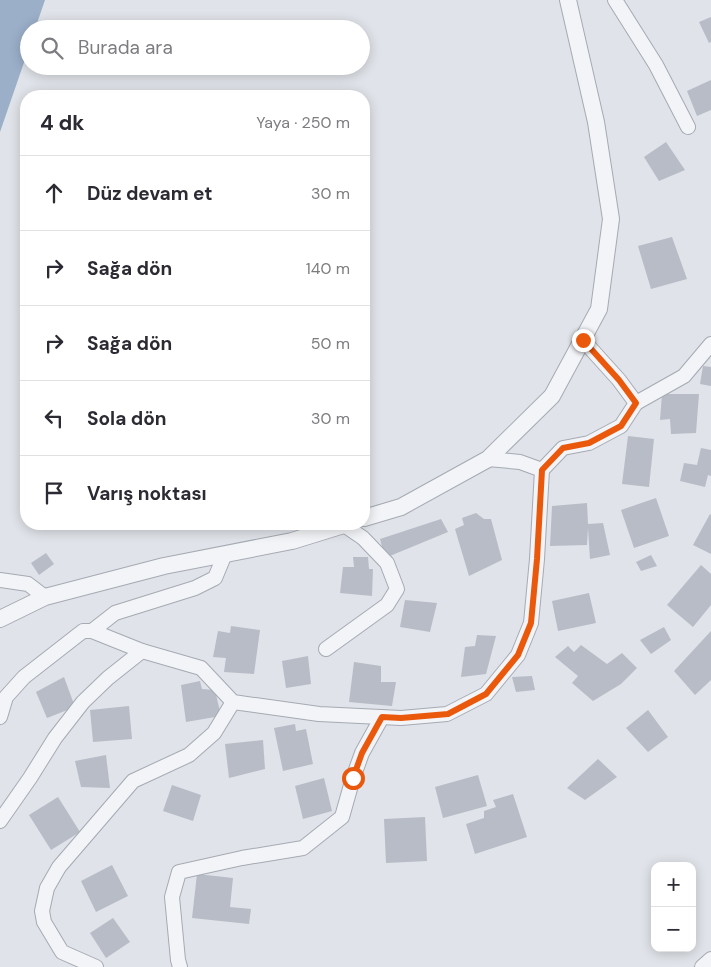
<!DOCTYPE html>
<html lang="tr">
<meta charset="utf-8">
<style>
:root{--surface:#fff;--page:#f2f2f3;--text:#2b2b33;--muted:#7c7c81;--line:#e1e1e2}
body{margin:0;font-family:"DM Sans",sans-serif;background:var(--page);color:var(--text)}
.controls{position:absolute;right:15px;bottom:15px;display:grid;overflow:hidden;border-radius:10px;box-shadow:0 2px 12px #0003}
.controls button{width:45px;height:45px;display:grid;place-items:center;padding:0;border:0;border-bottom:1px solid var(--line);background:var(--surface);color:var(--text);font:25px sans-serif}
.stop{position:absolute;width:15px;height:15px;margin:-11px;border:4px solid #ea580c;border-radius:50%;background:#fff}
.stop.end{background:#ea580c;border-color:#fff;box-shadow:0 1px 5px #0008}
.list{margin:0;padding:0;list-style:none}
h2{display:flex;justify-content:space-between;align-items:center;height:65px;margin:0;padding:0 20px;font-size:21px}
h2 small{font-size:16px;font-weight:400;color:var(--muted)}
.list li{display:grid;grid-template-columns:32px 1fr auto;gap:15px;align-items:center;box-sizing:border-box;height:75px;padding:0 20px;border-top:1px solid var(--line)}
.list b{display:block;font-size:19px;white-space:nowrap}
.list em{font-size:16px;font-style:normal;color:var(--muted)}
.icon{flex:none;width:28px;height:28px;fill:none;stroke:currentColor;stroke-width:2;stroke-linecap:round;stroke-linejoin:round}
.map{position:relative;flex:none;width:711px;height:967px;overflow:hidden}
.search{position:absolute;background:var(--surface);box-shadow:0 2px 12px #0003;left:20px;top:20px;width:350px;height:55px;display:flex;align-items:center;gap:12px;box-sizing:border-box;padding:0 18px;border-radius:28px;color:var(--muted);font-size:19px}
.panel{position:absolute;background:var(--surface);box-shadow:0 2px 12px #0003;left:20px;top:90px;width:350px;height:440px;border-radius:20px}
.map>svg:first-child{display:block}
.water{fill:#9bafc9}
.building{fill:#b7bcc6}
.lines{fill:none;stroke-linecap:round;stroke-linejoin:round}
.minor-casing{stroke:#a5aab3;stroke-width:16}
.tertiary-casing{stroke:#a5aab3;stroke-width:18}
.minor{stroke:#f3f4f7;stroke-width:14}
.tertiary{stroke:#f3f4f7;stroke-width:16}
.route{stroke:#ea580c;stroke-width:6}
</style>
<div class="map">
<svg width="711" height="967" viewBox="0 0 711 967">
<rect width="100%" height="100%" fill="#e0e3e9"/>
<!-- water -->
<polygon class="water" points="0,0 45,0 35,29 29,29 29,48 0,132"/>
<!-- building -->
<g class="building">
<polygon points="711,17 711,42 709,43 699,22"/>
<polygon points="711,80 711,110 697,116 687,91"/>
<polygon points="666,142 685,170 659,181 644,157"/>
<polygon points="672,237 687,279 651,289 638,246"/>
<polygon points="703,366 711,367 711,386 700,384"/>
<polygon points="662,394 699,394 696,433 671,434 670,419 660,420"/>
<polygon points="628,436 654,439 649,487 622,484"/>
<polygon points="701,448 711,450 711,476 708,475 705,487 680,481 684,463 697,465"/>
<polygon points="656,498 669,536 634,548 621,510"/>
<polygon points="587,503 588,524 603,523 610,555 590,559 588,528 587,545 550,546 552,506"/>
<polygon points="476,513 484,519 491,519 502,560 469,576 455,529 464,525 462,518"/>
<polygon points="710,514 711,515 711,554 693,545"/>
<polygon points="441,519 448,532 385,558 380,539"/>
<polygon points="46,553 54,564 39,575 31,563"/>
<polygon points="651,555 657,566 641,571 636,562"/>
<polygon points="353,557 368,557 369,569 373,569 372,596 340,593 343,567 354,567"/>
<polygon points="701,565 711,574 711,605 693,627 667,605"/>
<polygon points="589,593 596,623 558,631 552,601"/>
<polygon points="405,600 437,603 430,632 400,627"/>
<polygon points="231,626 260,630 254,674 224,672 226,658 213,657 218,631 230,633"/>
<polygon points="664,627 671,640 651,654 640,640"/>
<polygon points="711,631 711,680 695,695 674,671"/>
<polygon points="477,635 496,636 486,674 461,677 465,647 475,646"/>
<polygon points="581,645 607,664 622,653 637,668 621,684 593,701 572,683 578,676 555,657 568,646 574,652"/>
<polygon points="308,656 311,684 286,688 282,661"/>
<polygon points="354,662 381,666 381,682 396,682 392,706 349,702"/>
<polygon points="532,676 535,690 516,692 512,677"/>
<polygon points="64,677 75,707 47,718 36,692"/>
<polygon points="200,681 202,689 215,690 221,716 186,722 181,685"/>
<polygon points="129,706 132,739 93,742 90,710"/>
<polygon points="648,710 668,737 648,752 626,728"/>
<polygon points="295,724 296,731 306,729 313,764 283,771 274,728"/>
<polygon points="263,740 265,769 229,778 225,744"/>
<polygon points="106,755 110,788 81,787 75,761"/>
<polygon points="598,759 617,777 585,800 567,788"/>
<polygon points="478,775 487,806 443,818 435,787"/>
<polygon points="324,778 332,811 303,819 295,786"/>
<polygon points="172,785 201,795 193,821 163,811"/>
<polygon points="513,794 527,837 475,854 466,824 484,818 484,811 496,807 493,800"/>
<polygon points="58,797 80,832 51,850 29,815"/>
<polygon points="425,817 427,861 386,863 384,819"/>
<polygon points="112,865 128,896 96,912 81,881"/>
<polygon points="197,874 233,878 230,907 251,909 249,924 192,918"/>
<polygon points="113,918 130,942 106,958 90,933"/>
</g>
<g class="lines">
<!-- minor casing -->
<g class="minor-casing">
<g id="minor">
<polyline points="615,0 656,65 688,127"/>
<polyline points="636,403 684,376 711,344"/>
<polyline points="542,470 563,448 589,443 621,426 636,403 619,380 583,340"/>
<polyline points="0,580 28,584 45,597"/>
<polyline points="92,631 115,613 195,588 215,578 225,554"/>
<polyline points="326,649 387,605 397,589 387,563 363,538 344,525"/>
<polyline points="0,717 6,697 24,677 83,631 92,631 142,651 201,668 233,702 319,714 401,718 447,714 486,694 518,655 531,623 537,559 542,470 520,462 488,459"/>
<polyline points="0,821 30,778 55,738 83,702 108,678 142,651"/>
<polyline points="96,967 62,952 44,922 42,911 47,888 59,867 133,781 189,755 214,733 233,702"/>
<polyline points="180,967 178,960 172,897 179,872 242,858 303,848 342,817 353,778 362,753 382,717"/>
<polyline points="702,967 711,959"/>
</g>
</g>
<!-- tertiary casing -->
<g class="tertiary-casing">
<g id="tertiary">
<polyline points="364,518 401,507 488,459 552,396 599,309 611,219 596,122 568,0"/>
<polyline points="0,619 45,597 164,566 292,541 347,524"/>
</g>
</g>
<!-- minor -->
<use href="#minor" class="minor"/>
<!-- tertiary -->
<use href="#tertiary" class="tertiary"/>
</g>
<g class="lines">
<!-- route -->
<polyline class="route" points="353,778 362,753 382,717 401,718 448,714 486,694 518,655 531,623 537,559 542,470 563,448 589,443 621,426 636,403 619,380 583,340"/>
</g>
</svg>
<div class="controls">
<button>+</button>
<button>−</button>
</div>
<div class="stop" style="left:353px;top:778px"></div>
<div class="stop end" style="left:583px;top:340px"></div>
<div class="search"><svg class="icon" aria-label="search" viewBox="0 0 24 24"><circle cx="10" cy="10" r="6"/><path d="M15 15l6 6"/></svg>Burada ara</div>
<section class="panel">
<h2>4 dk<small>Yaya · 250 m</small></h2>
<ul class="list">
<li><svg class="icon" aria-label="ahead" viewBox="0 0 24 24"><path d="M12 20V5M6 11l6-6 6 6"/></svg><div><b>Düz devam et</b></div><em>30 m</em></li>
<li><svg class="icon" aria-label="right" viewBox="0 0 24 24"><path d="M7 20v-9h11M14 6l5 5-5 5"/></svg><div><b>Sağa dön</b></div><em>140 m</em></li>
<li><svg class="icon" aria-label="right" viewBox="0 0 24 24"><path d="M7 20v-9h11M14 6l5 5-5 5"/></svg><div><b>Sağa dön</b></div><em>50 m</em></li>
<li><svg class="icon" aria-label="left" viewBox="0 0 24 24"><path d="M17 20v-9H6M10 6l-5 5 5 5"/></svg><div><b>Sola dön</b></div><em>30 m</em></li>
<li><svg class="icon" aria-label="arrive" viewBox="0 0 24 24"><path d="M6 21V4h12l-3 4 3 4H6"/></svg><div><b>Varış noktası</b></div></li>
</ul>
</section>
</div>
